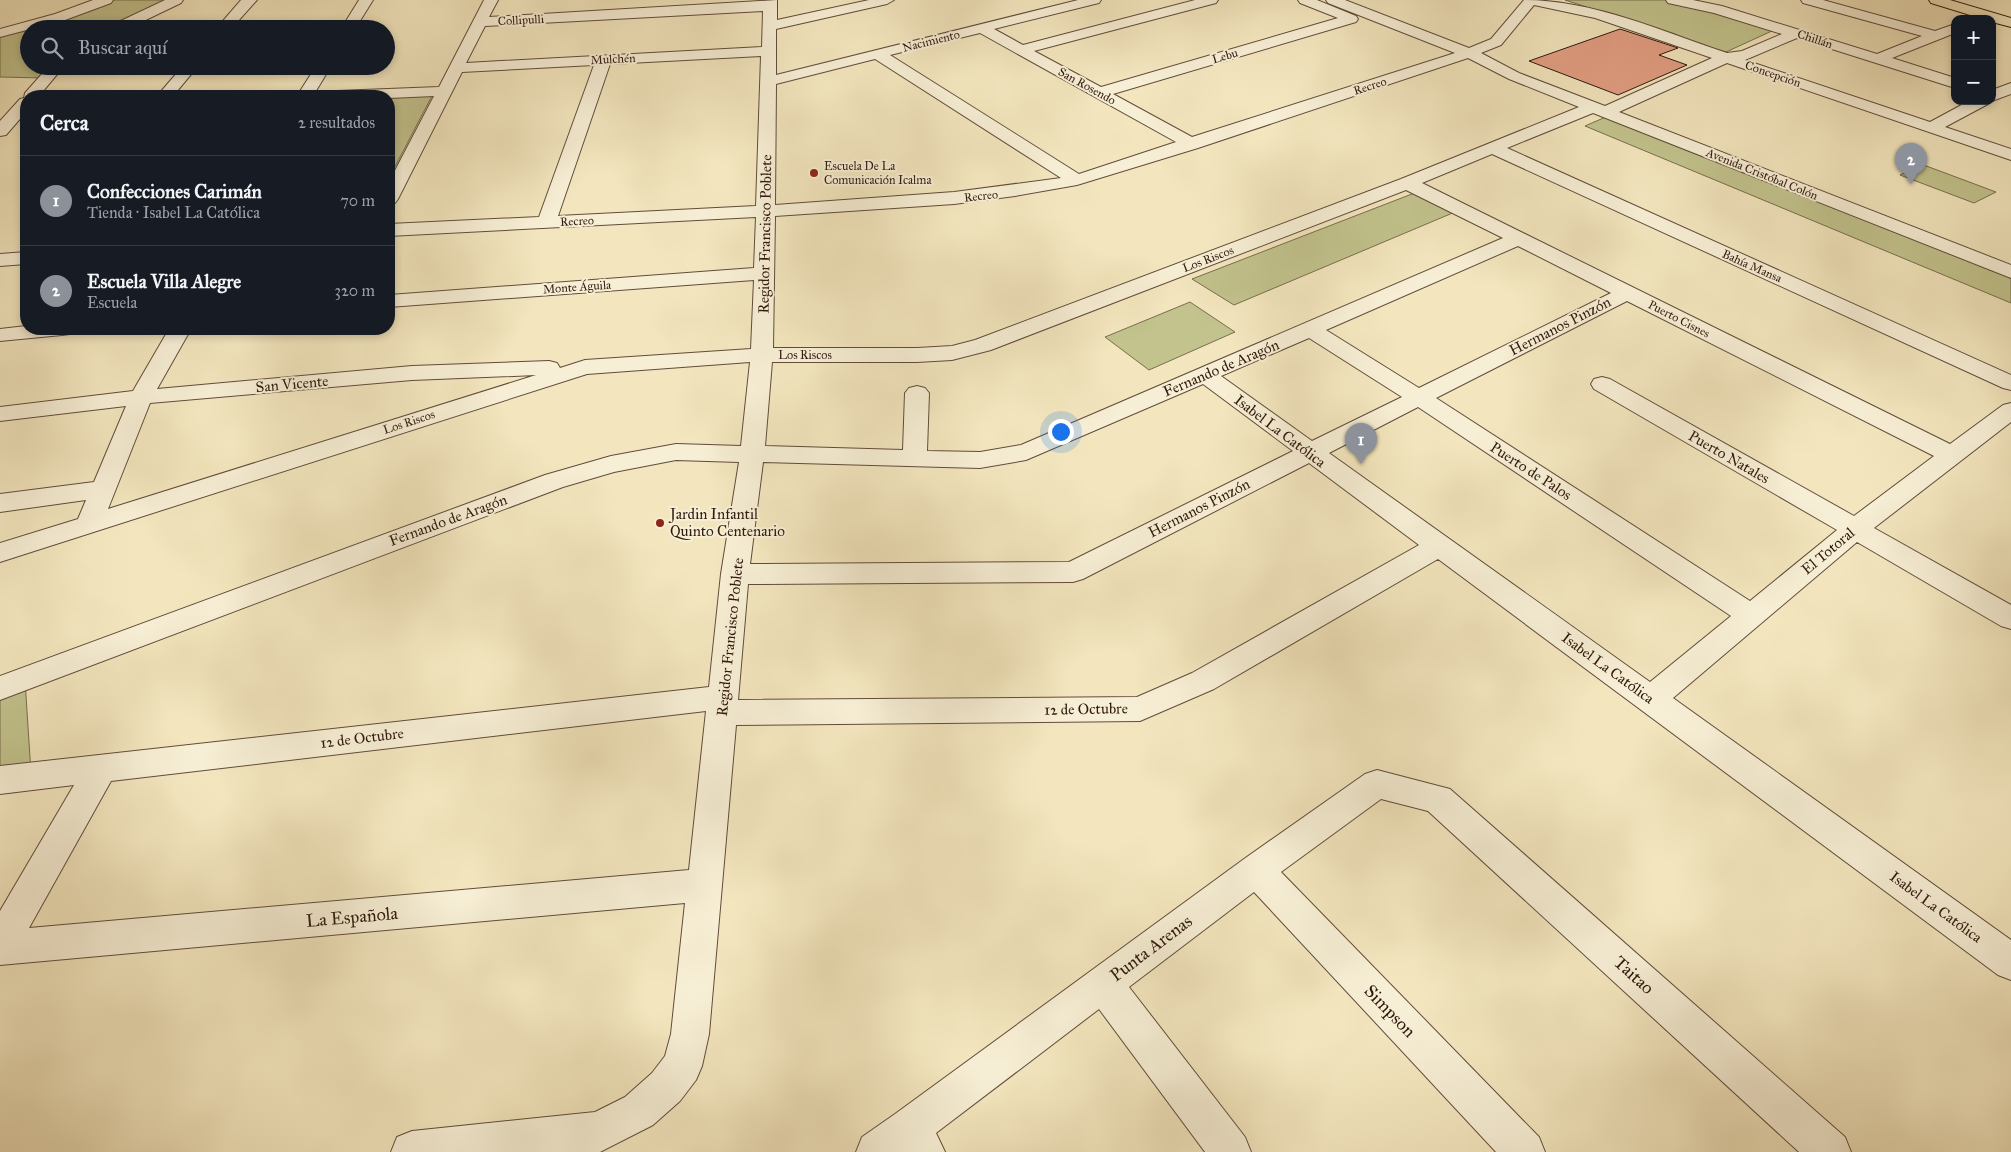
<!DOCTYPE html>
<html lang="es">
<meta charset="utf-8">
<style>
:root{--surface:#171b24;--page:#242831;--text:#f1f3f6;--muted:#9ea1a6;--line:#363941;--accent:#8c9099}
body{margin:0;font-family:"IM FELL Great Primer",serif;background:var(--page);color:var(--text)}
.controls{position:absolute;right:15px;top:15px;display:grid;overflow:hidden;border-radius:10px;box-shadow:0 2px 8px #0003}
.controls button{width:45px;height:45px;display:grid;place-items:center;padding:0;border:0;border-bottom:1px solid var(--line);background:var(--surface);color:var(--text);font:25px sans-serif}
.you{position:absolute;left:1060px;top:431px;width:18px;height:18px;margin:-12px;border:4px solid #fff;border-radius:50%;background:#1a73e8;box-shadow:0 0 0 8px #1a73e833}
.badge{display:grid;place-items:center;width:32px;height:32px;border-radius:50%;background:var(--accent);color:#fff;font-size:16px;font-weight:700}
.pin{position:absolute;translate:-50% -41px;filter:drop-shadow(0 1px 2px #0008)}
.pin::after{content:'';position:absolute;top:26px;width:18px;height:15px;background:inherit;clip-path:polygon(0 0,100% 0,50% 100%)}
.list{margin:0;padding:0;list-style:none}
h2{display:flex;justify-content:space-between;align-items:center;height:65px;margin:0;padding:0 20px;font-size:21px}
h2 small{font-size:16px;font-weight:400;color:var(--muted)}
.list li{display:grid;grid-template-columns:32px 1fr auto;gap:15px;align-items:center;box-sizing:border-box;height:90px;padding:0 20px;border-top:1px solid var(--line)}
.list b{display:block;font-size:19px;white-space:nowrap}
.list p{margin:0;font-size:16px;white-space:nowrap;color:var(--muted)}
.list em{font-size:16px;font-style:normal;color:var(--muted)}
.icon{flex:none;width:28px;height:28px;fill:none;stroke:currentColor;stroke-width:2;stroke-linecap:round;stroke-linejoin:round}
.map{position:relative;flex:none;width:2011px;height:1152px;overflow:hidden}
.search{position:absolute;background:var(--surface);box-shadow:0 2px 8px #0003;left:20px;top:20px;width:375px;height:55px;display:flex;align-items:center;gap:12px;box-sizing:border-box;padding:0 18px;border-radius:28px;color:var(--muted);font-size:19px}
.panel{position:absolute;background:var(--surface);box-shadow:0 2px 8px #0003;left:20px;top:90px;width:375px;height:245px;border-radius:20px}
.map>svg:first-child{display:block}
.green{fill:#c2c38d;stroke:#796e4e}
.building{fill:#e29f83;stroke:#30190f}
.lines{fill:none;stroke-linecap:round;stroke-linejoin:round}
.minor-casing{stroke:#614c3b;stroke-width:2}
.major-casing{stroke:#30190f;stroke-width:2}
.minor{fill:#f7efd5;fill-rule:evenodd}
.major{fill:#f3e6be;fill-rule:evenodd}
.poi-dot{fill:#8f2418;stroke:#f7efd5;stroke-width:2}
.labels{text-anchor:middle;stroke-width:4;stroke-linejoin:round;paint-order:stroke}
.far-street-label{font-size:12px;fill:#30190f;stroke:#f7efd5}
.far-poi-label{font-size:12px;fill:#30190f;stroke:#f7efd5;text-anchor:start}
.street-label{font-size:15px;fill:#30190f;stroke:#f7efd5}
.poi-label{font-size:15px;fill:#30190f;stroke:#f7efd5;text-anchor:start}
.near-street-label{font-size:18px;fill:#30190f;stroke:#f7efd5}
</style>
<div class="map">
<svg width="2011" height="1152" viewBox="0 0 2011 1152">
<rect width="100%" height="100%" fill="#f3e6be"/>
<filter id="stains"><feTurbulence type="fractalNoise" baseFrequency=".004" numOctaves="4"/><feColorMatrix values="0 0 0 0 .2 0 0 0 0 .09 0 0 0 0 .02 0 0 0 .5 -.17"/></filter>
<radialGradient id="worn" r=".72"><stop offset=".6" stop-color="#630" stop-opacity="0"/><stop offset="1" stop-color="#630" stop-opacity=".3"/></radialGradient>
<!-- green -->
<g class="green">
<polygon points="115,0 168,0 110,29 30,29 70,18"/>
<polygon points="1565,0 1665,0 1696,5 1774,30 1726,52"/>
<polygon points="29,29 29,66 54,66 44,78 0,77 0,35"/>
<polygon points="433,94 389,178 389,96 386,96"/>
<polygon points="1608,116 2011,277 2011,303 1585,126"/>
<polygon points="1921,164 1996,192 1974,203 1900,175"/>
<polygon points="1417,192 1455,212 1234,305 1192,279"/>
<polygon points="1190,302 1235,332 1149,370 1105,337"/>
<polygon points="25,680 31,773 0,777 0,689"/>
</g>
<!-- building -->
<polygon class="building" points="1620,29 1678,48 1659,55 1687,65 1618,95 1529,61"/>
<g class="lines">
<!-- minor casing -->
<g class="minor-casing">
<g id="minor">
<polygon points="93,0 113,0 111,3 65,20 0,37 0,29 55,14"/>
<polygon points="165,0 183,0 181,3 127,29 108,29 110,26"/>
<polygon points="241,0 257,0 231,29 216,29"/>
<polygon points="359,0 373,0 355,29 341,29"/>
<path d="M484,0H498L489,17L777,0V20L869,0H894L887,4L776,29V75L1078,0H1101L1099,3L994,29L1023,45L1195,0H1218L1216,3L1034,51L1101,87L1338,18L1300,3L1298,0H1317L1356,16L1358,19L1356,22L1113,94L1192,137L1455,53L1328,3L1326,0H1345L1469,48L1491,39L1524,0C1593,0 1661,31 1727,53L1742,51L1782,34L1714,13L1668,3L1666,0H1693L1722,6L1877,54L1922,36L1803,3L1801,0H1823L1935,31L1955,24V33L1892,58L1955,78V88L1797,38L1745,60L1930,122L1969,101H1990L1988,104L1945,127L2011,149V160L1727,63L1619,112L2011,265V278L1593,113L1507,148L2011,375V390L2003,388L1492,154L1422,183L1950,444L2003,405L2011,403V422L1874,528L2011,605V629L2001,626L1857,542L1673,698L2011,940V980L1998,975L1438,559L1214,689L1140,721L736,725L709,1034L702,1066L696,1080L680,1101L653,1125L600,1152H391L397,1137L412,1131L595,1112L625,1097L652,1073L665,1056L671,1034L685,903L0,965V911L74,785L0,794V766L709,687L721,574L739,462L676,460L614,472L563,487L0,700V676L545,475L611,456L676,444L741,446L750,362L587,374L0,562V543L78,519L86,500L0,512V494L94,482L126,406L0,421V407L133,391L169,329H191L157,389L412,366L549,361L557,363L560,368L585,360L751,349L754,280L389,307V295L754,268L756,217L389,236V224L539,217L594,65L462,72L398,199L395,203L389,205V182L434,96L389,98V96H329L331,93L337,91L439,87ZM1534,5L1595,18L1712,58L1605,106L1519,73L1481,53L1501,45ZM763,11L762,47L466,63L485,26ZM980,33L1176,142L1079,174L890,55ZM761,56L756,206L558,216L610,64ZM1468,58L1509,79L1579,107L1401,179L975,340L952,346L917,348H773L775,216L954,204L1015,196L1077,185L1198,148ZM875,59L1061,178L954,192L775,205L776,84ZM1406,190L1503,238L1021,445L980,452L927,451L929,393L925,388L917,386L909,388L905,393L903,450L765,446L772,362H917L952,360L991,350ZM1518,246L1611,293L1419,388L1326,330ZM1627,301L1934,456L1854,516L1610,379L1602,377L1594,379L1591,384L1594,389L1837,530L1750,601L1436,398ZM1309,338L1402,397L1312,441L1221,376ZM536,375L108,509L150,403L412,380ZM1203,384L1293,451L1069,562L750,564L763,462L980,468L1026,460ZM1418,407L1731,616L1650,682L1329,453ZM1309,463L1419,545L1192,673L1137,697L738,700L748,584L1073,582L1083,579ZM706,711L689,870L29,928L111,781Z"/>
<polygon points="49,66 64,66 39,96 26,96 26,112 6,135 0,136 0,121 20,99 24,98 25,93"/>
<polygon points="183,66 198,66 173,96 157,96"/>
<polygon points="316,66 331,66 313,96 297,96"/>
<polygon points="2011,83 2011,94 1992,101 1992,90"/>
<polygon points="26,252 26,264 0,266 0,254"/>
<polygon points="26,326 26,329 73,329 70,334 62,335 0,341 0,329"/>
<polygon points="1377,770 1450,789 1845,1137 1851,1152 1799,1152 1428,811 1381,799 1281,872 1539,1137 1545,1152 1496,1152 1254,892 1129,987 1245,1137 1251,1152 1205,1152 1099,1009 936,1133 945,1152 856,1152 862,1137 895,1114 1244,859 1365,774"/>
</g>
</g>
<!-- major casing -->
<g class="major-casing">
<polygon id="major" points="1929,0 1950,0 2011,18 2011,27 1992,22 1992,19 1983,19 1931,3"/>
</g>
<!-- minor -->
<use href="#minor" class="minor"/>
<!-- major -->
<use href="#major" class="major"/>
</g>
<!-- markers -->
<g class="poi-dot">
<circle cx="814" cy="173" r="5"/>
<circle cx="660" cy="523" r="5"/>
</g>
<g class="labels">
<!-- far-street labels -->
<g class="far-street-label">
<text transform="translate(521 20) rotate(-3)" y="4">Collipulli</text>
<text transform="translate(1815 39) rotate(18)" y="4">Chillán</text>
<text transform="translate(931 41) rotate(-14)" y="4">Nacimiento</text>
<text transform="translate(1225 56) rotate(-16)" y="4">Lebu</text>
<text transform="translate(613 59) rotate(-3)" y="4">Mulchén</text>
<text transform="translate(1773 74) rotate(19)" y="4">Concepción</text>
<text transform="translate(1087 86) rotate(29)" y="4">San Rosendo</text>
<text transform="translate(1370 86) rotate(-18)" y="4">Recreo</text>
<text transform="translate(1762 174) rotate(22)" y="4">Avenida Cristóbal Colón</text>
<text transform="translate(981 196) rotate(-6)" y="4">Recreo</text>
<text transform="translate(577 221) rotate(-3)" y="4">Recreo</text>
<text transform="translate(1208 259) rotate(-21)" y="4">Los Riscos</text>
<text transform="translate(1752 266) rotate(24)" y="4">Bahía Mansa</text>
<text transform="translate(577 287) rotate(-4)" y="4">Monte Águila</text>
<text transform="translate(1679 319) rotate(27)" y="4">Puerto Cisnes</text>
<text x="805" y="359">Los Riscos</text>
<text transform="translate(409 422) rotate(-18)" y="4">Los Riscos</text>
</g>
<!-- far-poi labels -->
<g class="far-poi-label">
<text x="824" y="170">Escuela De La<tspan x="824" dy="14">Comunicación Icalma</tspan></text>
</g>
<!-- street labels -->
<g class="street-label">
<text transform="translate(765 234) rotate(-89)" y="5">Regidor Francisco Poblete</text>
<text transform="translate(1560 326) rotate(-27)" y="5">Hermanos Pinzón</text>
<text transform="translate(1221 368) rotate(-23)" y="5">Fernando de Aragón</text>
<text transform="translate(292 384) rotate(-5)" y="5">San Vicente</text>
<text transform="translate(1280 431) rotate(37)" y="5">Isabel La Católica</text>
<text transform="translate(1729 457) rotate(30)" y="5">Puerto Natales</text>
<text transform="translate(1531 471) rotate(33)" y="5">Puerto de Palos</text>
<text transform="translate(1199 508) rotate(-27)" y="5">Hermanos Pinzón</text>
<text transform="translate(448 520) rotate(-20)" y="5">Fernando de Aragón</text>
<text transform="translate(1828 551) rotate(-40)" y="5">El Totoral</text>
<text transform="translate(730 637) rotate(-84)" y="5">Regidor Francisco Poblete</text>
<text transform="translate(1608 668) rotate(36)" y="5">Isabel La Católica</text>
<text transform="translate(1086 709) rotate(-1)" y="5">12 de Octubre</text>
<text transform="translate(362 738) rotate(-7)" y="5">12 de Octubre</text>
<text transform="translate(1936 907) rotate(36)" y="5">Isabel La Católica</text>
</g>
<!-- poi labels -->
<g class="poi-label">
<text x="670" y="519">Jardin Infantil<tspan x="670" dy="17">Quinto Centenario</tspan></text>
</g>
<!-- near-street labels -->
<g class="near-street-label">
<text transform="translate(352 917) rotate(-5)" y="6">La Española</text>
<text transform="translate(1151 948) rotate(-37)" y="6">Punta Arenas</text>
<text transform="translate(1634 975) rotate(42)" y="6">Taitao</text>
<text transform="translate(1390 1011) rotate(46)" y="6">Simpson</text>
</g>
</g>
<rect width="100%" height="100%" filter="url(#stains)"/>
<rect width="100%" height="100%" fill="url(#worn)"/>
</svg>
<div class="controls">
<button>+</button>
<button>−</button>
</div>
<div class="you"></div>
<div class="pin badge" style="left:1361px;top:464px">1</div>
<div class="pin badge" style="left:1911px;top:184px">2</div>
<div class="search"><svg class="icon" aria-label="search" viewBox="0 0 24 24"><circle cx="10" cy="10" r="6"/><path d="M15 15l6 6"/></svg>Buscar aquí</div>
<section class="panel">
<h2>Cerca<small>2 resultados</small></h2>
<ul class="list">
<li><span class="badge">1</span><div><b>Confecciones Carimán</b><p>Tienda · Isabel La Católica</p></div><em>70 m</em></li>
<li><span class="badge">2</span><div><b>Escuela Villa Alegre</b><p>Escuela</p></div><em>320 m</em></li>
</ul>
</section>
</div>
